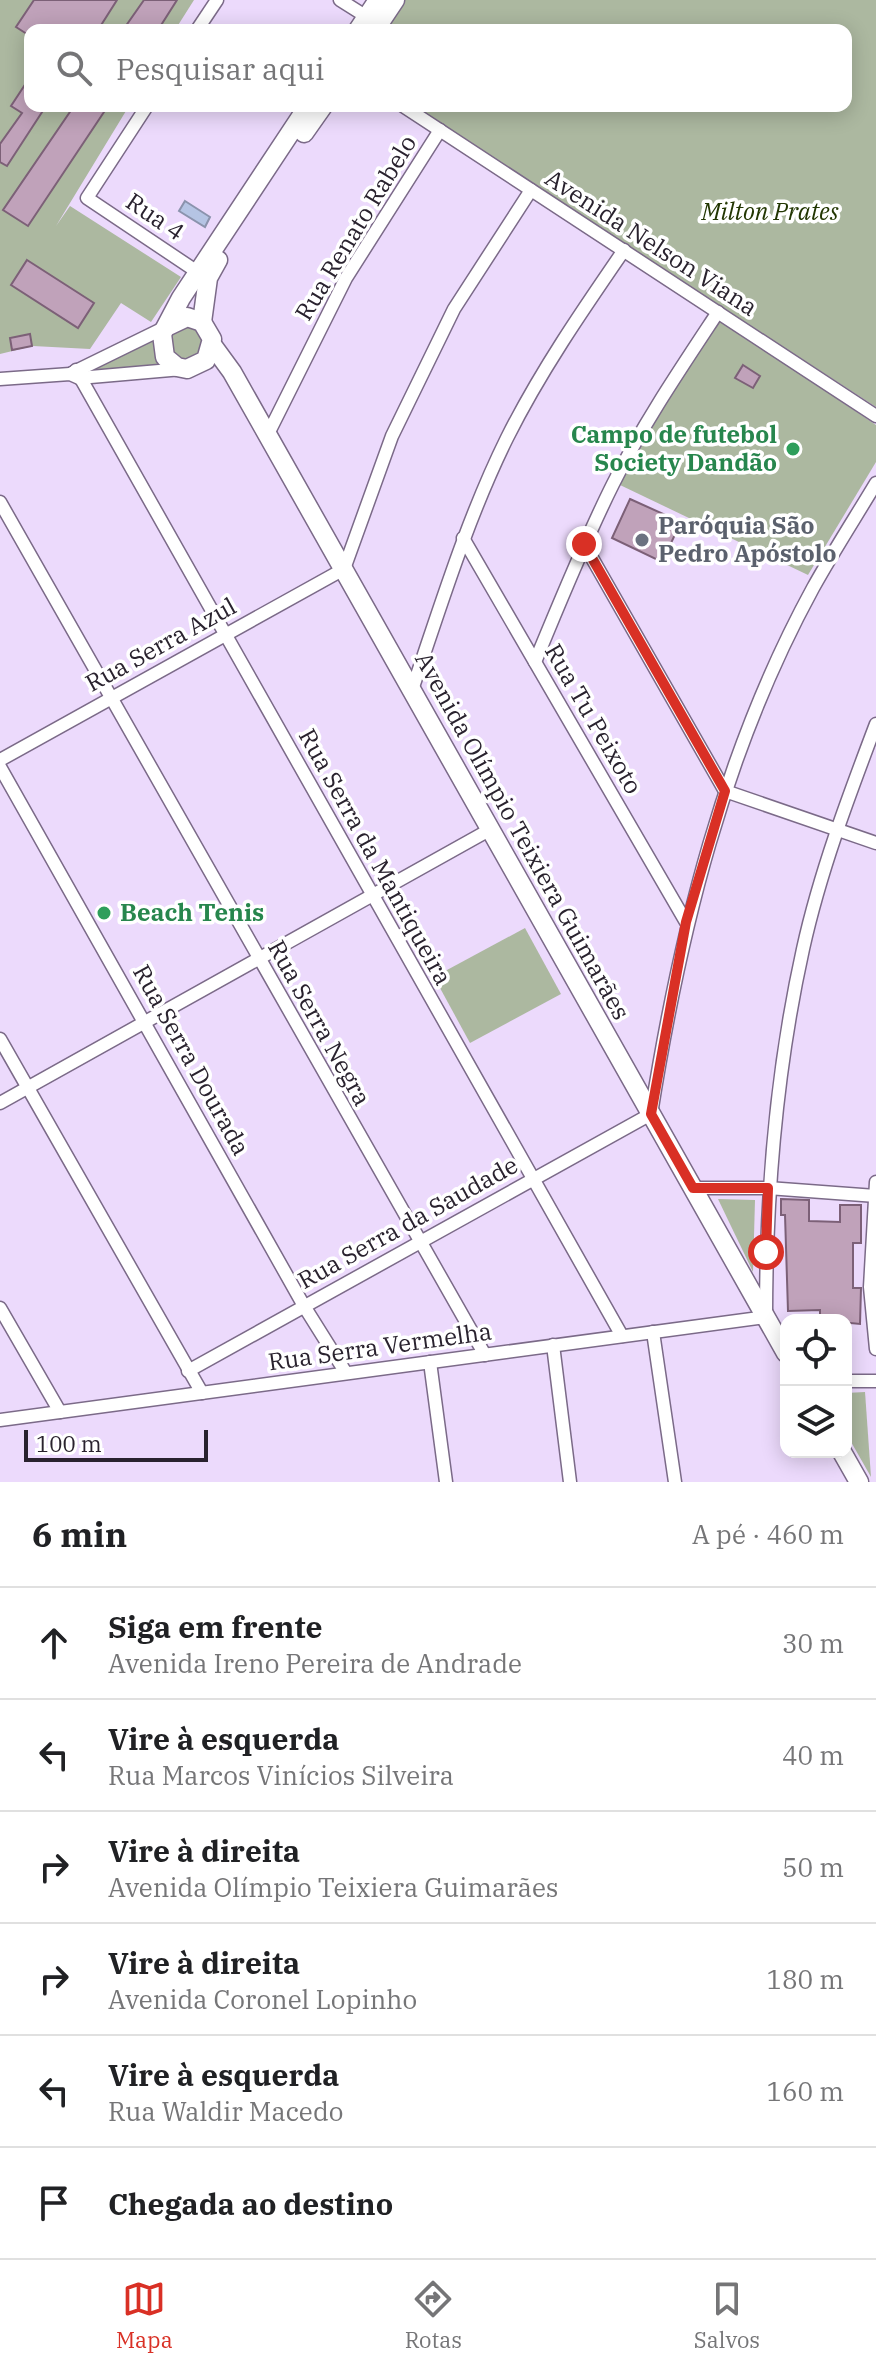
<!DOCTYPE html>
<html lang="pt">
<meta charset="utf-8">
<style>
:root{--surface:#fff;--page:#f2f2f2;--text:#202124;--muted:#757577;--line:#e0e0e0;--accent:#d93025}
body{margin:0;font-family:"IBM Plex Serif",serif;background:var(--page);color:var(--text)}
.controls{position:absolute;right:24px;bottom:24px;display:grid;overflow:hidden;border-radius:16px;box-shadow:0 4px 20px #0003}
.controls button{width:72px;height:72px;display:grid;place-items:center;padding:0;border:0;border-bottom:2px solid var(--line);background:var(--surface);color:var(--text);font:40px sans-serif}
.scale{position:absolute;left:24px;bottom:20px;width:184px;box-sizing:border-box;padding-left:8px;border:4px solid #29222e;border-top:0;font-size:22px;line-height:28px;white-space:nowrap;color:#29222e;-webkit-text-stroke:6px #fff;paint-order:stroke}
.stop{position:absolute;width:24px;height:24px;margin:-18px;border:6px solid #d93025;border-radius:50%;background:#fff}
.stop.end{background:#d93025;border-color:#fff;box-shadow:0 2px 8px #0008}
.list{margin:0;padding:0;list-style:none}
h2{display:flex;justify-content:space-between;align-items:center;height:104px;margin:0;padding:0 32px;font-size:34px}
h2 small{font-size:26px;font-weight:400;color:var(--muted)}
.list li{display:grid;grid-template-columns:52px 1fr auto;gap:24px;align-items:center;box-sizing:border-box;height:112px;padding:0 32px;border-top:2px solid var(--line)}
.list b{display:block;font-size:30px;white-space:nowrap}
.list p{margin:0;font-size:26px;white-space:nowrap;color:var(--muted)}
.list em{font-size:26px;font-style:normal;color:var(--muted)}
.icon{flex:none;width:44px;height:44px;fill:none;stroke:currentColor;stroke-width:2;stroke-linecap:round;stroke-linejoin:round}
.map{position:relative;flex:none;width:876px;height:1482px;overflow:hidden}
.search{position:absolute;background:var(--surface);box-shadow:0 4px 20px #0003;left:24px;right:24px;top:24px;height:88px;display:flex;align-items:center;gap:20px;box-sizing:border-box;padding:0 28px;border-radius:16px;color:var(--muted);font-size:30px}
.sheet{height:776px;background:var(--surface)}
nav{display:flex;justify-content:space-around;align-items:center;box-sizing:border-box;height:112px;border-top:2px solid var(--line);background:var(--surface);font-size:22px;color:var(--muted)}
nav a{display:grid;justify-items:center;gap:4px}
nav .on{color:var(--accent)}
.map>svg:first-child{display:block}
.green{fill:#acb8a0}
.water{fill:#b5c4e4;stroke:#8b93ad;stroke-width:2}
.building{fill:#c0a2ba;stroke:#7c6077;stroke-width:2}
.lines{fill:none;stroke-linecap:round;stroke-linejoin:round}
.street-casing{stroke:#7b6a88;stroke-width:15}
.secondary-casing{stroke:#7b6a88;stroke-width:21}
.street{stroke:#fff;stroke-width:12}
.secondary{stroke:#fff;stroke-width:18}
.route{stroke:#d93025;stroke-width:10}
.leisure-dot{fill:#2e9e5b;stroke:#fff;stroke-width:3}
.worship-dot{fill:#6b7280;stroke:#fff;stroke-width:3}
.labels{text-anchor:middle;stroke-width:7;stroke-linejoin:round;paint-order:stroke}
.park-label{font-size:24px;font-style:italic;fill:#223602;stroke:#fff}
.street-label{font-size:24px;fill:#29222e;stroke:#fff}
.leisure-label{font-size:24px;font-weight:bold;fill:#27864d;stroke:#fff;text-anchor:end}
.worship-label{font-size:24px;font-weight:bold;fill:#5b616d;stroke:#fff;text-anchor:start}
</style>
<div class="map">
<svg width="876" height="1482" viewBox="0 0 876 1482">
<rect width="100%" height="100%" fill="#ecdafc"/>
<!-- green -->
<g class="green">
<polygon points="0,0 194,0 175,30 30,30 30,106 129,106 56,226 70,206 181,277 151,322 121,303 90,349 33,346 0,354"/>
<polygon points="396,0 876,0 876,407 410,106 846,106 846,30 376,30"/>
<polygon points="718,318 876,425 876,462 808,575 620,485 667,395"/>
<polygon points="195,321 209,351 183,366 163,338"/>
<polygon points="159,335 172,367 87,370"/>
<polygon points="525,928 561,994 470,1043 434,977"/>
<polygon points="718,1199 755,1200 753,1272"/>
<polygon points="865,1392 871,1477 846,1433 846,1393"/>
</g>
<!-- water -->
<polygon class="water" points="185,201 210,217 205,227 179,211"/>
<!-- building -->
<g class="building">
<polygon points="34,0 117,0 98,30 30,30 30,36 16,27"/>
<polygon points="144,0 177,0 158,30 123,30"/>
<polygon points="30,77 30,106 46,106 7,166 0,162 0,144 22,113 11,106"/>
<polygon points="74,106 108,106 28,226 3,210"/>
<polygon points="27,260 94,303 78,328 11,285"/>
<polygon points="30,334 32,346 12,350 10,338"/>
<polygon points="743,365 760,376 753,388 735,378"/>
<polygon points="630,499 681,522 662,562 612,538"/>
<polygon points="781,1199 809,1200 809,1221 840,1222 840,1205 861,1205 861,1243 853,1243 853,1288 861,1288 860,1324 820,1320 820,1310 788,1311 785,1215 781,1215"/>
</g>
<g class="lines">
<!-- street casing -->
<g class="street-casing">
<g id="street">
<polyline points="340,0 367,17"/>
<polyline points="197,30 217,0"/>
<polyline points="147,106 87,198 199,273"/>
<polyline points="403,106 876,416"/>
<polyline points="76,370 622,1336"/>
<polyline points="72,373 166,327"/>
<polyline points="0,379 70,374 79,378 182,369"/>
<polyline points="268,434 346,278 440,130"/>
<polyline points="0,502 485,1355"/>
<polyline points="463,538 686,922"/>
<polyline points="584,544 725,791 876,843"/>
<path d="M535,662C560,602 584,542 613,484C643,424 681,368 718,312"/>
<path d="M412,690C441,605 467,519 507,438C540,372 582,311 624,250"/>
<polyline points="0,760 344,569 392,436 454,309 531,190"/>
<polyline points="0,767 304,1306 346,1373"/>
<polyline points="0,1039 202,1393"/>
<polyline points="0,1103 491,829"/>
<polyline points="876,1182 870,1287 876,1349"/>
<polyline points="693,1188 768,1188 876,1196"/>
<polyline points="0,1308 60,1412"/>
<polyline points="653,1332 675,1482"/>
<polyline points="553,1345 570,1482"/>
<polyline points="430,1362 446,1482"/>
<path d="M188,1371L651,1114C680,931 724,751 813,588C833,552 855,518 876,483"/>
<polyline points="846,1381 876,1381"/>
<path d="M0,1420L766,1317C766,1193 776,1071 803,949C820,872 848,798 876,724"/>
</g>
</g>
<!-- secondary casing -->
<g class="secondary-casing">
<g id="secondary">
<polyline points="358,30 378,0"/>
<polyline points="375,30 395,0"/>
<polyline points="304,133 323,106"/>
<polyline points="202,322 208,278 218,260"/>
<polyline points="166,327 187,317 202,322 212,339 206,360 187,369 177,367 165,357 162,334 181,298 308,106"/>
<polyline points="213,346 232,372 786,1353"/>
<polyline points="842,1452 859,1482"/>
</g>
</g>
<!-- street -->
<use href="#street" class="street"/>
<!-- secondary -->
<use href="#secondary" class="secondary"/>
</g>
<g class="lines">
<!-- route -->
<polyline class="route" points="584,544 725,791 686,922 651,1114 693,1188 768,1188 766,1252"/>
</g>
<!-- markers -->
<g class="leisure-dot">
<circle cx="793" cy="449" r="8"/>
<circle cx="104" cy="913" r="8"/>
</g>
<circle class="worship-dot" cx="642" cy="540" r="8"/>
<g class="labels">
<!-- park labels -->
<g class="park-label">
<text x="770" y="220">Milton Prates</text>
</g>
<!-- street labels -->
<g class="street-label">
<text transform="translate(155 217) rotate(34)" y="8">Rua 4</text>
<text transform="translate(356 228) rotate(-59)" y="8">Rua Renato Rabelo</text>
<text transform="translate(651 243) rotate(33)" y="8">Avenida Nelson Viana</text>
<text transform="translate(161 645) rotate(-29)" y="8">Rua Serra Azul</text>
<text transform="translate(593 719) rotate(60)" y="8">Rua Tu Peixoto</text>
<text transform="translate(522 836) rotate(61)" y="8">Avenida Olímpio Teixiera Guimarães</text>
<text transform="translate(375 857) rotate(61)" y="8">Rua Serra da Mantiqueira</text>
<text transform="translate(319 1023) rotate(61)" y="8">Rua Serra Negra</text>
<text transform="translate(191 1060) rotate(61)" y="8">Rua Serra Dourada</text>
<text transform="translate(408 1223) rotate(-29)" y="8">Rua Serra da Saudade</text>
<text transform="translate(380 1347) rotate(-8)" y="8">Rua Serra Vermelha</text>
</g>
<!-- leisure labels -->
<g class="leisure-label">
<text x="777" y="443">Campo de futebol<tspan x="777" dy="28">Society Dandão</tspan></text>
<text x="120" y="921" text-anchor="start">Beach Tenis</text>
</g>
<!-- worship labels -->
<g class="worship-label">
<text x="658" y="534">Paróquia São<tspan x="658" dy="28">Pedro Apóstolo</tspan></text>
</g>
</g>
</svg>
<div class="controls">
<button><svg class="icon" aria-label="locate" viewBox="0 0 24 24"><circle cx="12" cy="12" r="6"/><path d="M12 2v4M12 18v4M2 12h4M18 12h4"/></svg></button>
<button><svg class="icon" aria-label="layers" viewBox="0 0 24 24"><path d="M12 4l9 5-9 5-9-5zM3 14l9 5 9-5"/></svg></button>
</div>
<div class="scale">100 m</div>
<div class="stop" style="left:766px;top:1252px"></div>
<div class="stop end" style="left:584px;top:544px"></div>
<div class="search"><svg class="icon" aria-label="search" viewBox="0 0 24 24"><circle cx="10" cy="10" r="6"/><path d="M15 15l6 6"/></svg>Pesquisar aqui</div>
</div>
<section class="sheet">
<h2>6 min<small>A pé · 460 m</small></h2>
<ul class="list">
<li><svg class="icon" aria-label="ahead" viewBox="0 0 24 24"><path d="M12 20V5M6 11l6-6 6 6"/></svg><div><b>Siga em frente</b><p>Avenida Ireno Pereira de Andrade</p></div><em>30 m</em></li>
<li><svg class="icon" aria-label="left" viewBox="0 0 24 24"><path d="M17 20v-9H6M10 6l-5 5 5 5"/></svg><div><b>Vire à esquerda</b><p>Rua Marcos Vinícios Silveira</p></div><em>40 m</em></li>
<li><svg class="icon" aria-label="right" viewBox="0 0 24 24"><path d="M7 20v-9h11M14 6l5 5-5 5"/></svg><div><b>Vire à direita</b><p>Avenida Olímpio Teixiera Guimarães</p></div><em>50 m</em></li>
<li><svg class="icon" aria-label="right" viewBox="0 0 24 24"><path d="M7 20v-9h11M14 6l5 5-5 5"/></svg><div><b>Vire à direita</b><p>Avenida Coronel Lopinho</p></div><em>180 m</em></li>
<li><svg class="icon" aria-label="left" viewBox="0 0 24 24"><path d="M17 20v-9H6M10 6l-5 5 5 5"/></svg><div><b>Vire à esquerda</b><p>Rua Waldir Macedo</p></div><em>160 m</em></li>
<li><svg class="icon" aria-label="arrive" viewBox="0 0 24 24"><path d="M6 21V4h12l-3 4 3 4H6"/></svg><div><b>Chegada ao destino</b></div></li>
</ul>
</section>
<nav>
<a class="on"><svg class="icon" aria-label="map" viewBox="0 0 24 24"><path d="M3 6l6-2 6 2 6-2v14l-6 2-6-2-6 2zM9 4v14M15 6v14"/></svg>Mapa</a>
<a><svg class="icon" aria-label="directions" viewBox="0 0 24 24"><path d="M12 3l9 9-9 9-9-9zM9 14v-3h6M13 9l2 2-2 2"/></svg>Rotas</a>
<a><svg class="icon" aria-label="saved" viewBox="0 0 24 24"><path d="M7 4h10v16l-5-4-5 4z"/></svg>Salvos</a>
</nav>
